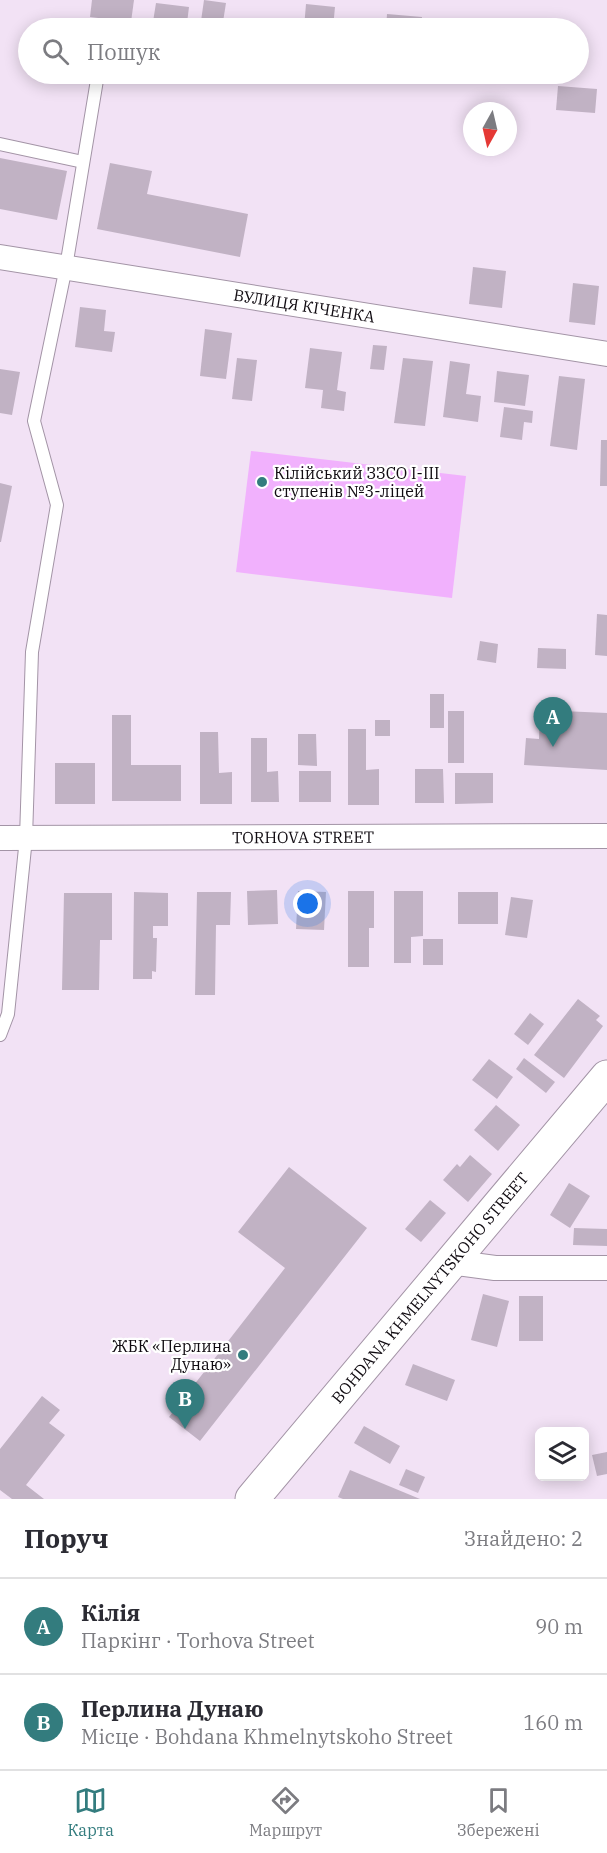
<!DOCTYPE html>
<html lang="uk">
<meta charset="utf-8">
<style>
:root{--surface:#fff;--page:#f2f2f3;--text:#2b2b33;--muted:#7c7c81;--line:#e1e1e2;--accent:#337c7e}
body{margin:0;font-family:"IBM Plex Serif",serif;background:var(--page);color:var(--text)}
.controls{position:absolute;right:18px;bottom:18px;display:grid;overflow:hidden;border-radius:9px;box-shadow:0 3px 15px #0003}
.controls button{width:54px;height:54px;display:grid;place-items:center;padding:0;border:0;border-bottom:2px solid var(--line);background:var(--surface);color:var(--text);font:30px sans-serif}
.compass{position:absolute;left:463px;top:102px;width:54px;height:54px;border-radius:50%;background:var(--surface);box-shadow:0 3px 15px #0003;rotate:188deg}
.you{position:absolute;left:308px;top:904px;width:21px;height:21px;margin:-15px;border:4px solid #fff;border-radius:50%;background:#1a73e8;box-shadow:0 0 0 9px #1a73e833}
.badge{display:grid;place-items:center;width:39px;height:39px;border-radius:50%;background:var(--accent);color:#fff;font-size:20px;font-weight:700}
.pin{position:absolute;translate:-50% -50px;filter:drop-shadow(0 2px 3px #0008)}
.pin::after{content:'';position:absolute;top:32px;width:21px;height:18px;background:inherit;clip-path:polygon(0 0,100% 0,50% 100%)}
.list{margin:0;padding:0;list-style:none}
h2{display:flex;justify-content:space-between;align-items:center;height:78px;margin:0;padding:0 24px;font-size:26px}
h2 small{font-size:20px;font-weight:400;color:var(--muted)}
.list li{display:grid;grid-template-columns:39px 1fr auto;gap:18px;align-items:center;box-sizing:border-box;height:96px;padding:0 24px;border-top:2px solid var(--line)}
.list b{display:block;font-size:22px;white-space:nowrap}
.list p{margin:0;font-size:20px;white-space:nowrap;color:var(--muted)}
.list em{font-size:20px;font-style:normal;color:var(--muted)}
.icon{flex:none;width:33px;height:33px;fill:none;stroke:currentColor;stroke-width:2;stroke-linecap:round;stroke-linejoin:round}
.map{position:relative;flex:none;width:607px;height:1499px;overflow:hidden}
.search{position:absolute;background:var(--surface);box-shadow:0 3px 15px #0003;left:18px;right:18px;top:18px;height:66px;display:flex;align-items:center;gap:15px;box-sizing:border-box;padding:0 21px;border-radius:33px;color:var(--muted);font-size:22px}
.sheet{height:270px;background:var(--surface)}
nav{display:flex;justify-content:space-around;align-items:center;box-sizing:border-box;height:84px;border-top:2px solid var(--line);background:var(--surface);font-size:16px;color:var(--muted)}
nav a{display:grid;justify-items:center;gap:3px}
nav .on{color:var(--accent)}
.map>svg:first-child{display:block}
.green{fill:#f1b1fd}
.building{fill:#c1b2c4}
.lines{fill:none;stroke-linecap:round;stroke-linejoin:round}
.lane-casing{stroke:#a394a6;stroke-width:14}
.street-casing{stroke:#a394a6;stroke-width:26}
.secondary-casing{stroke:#a394a6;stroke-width:35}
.lane{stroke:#fff;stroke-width:12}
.street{stroke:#fff;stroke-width:24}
.secondary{stroke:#fff;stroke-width:33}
.poi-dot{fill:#337c7e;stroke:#fff;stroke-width:2}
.labels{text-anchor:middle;stroke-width:4.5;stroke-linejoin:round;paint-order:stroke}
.street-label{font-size:16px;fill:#100b11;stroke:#fff}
.poi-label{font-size:16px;fill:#100b11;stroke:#fff;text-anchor:start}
</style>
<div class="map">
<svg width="607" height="1499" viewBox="0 0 607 1499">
<rect width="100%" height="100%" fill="#f2e2f5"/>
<!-- green -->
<polygon class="green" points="251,451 466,476 452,598 236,572"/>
<!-- building -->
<g class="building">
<polygon points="92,0 134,0 131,22 90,17"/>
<polygon points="204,0 226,3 222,28 200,28"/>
<polygon points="156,3 189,7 187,23 165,20 164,28 152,28"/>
<polygon points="306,4 335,7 333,28 304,28"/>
<polygon points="387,14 422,17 421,28 386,28"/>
<polygon points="465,20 503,25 502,28 464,28"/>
<polygon points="558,86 597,89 595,113 556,110"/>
<polygon points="0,158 67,171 57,220 0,209"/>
<polygon points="110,163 152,171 147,194 248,214 240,257 97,229"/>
<polygon points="473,267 506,271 502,308 469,304"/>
<polygon points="573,283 599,286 595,325 569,322"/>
<polygon points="80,307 106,310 104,331 115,332 112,352 75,347"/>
<polygon points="205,329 232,333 226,379 200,376"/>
<polygon points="373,345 387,346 384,370 370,369"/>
<polygon points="310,348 342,352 337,390 346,392 344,411 321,408 323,390 305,388"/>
<polygon points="237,358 257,360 252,401 232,399"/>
<polygon points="403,358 433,361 425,426 394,423"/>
<polygon points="450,361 470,364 466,394 481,396 478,422 443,417"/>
<polygon points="0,369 20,372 12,415 0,413"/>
<polygon points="497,371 529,375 525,406 494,402"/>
<polygon points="559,376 585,379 577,450 550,446"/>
<polygon points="504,407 533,411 532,423 524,422 522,440 500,437"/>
<polygon points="601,440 607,440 607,486 600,486"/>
<polygon points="0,483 12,486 1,542 0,542"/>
<polygon points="597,614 607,615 607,656 595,655"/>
<polygon points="480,641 498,644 496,663 477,660"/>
<polygon points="538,648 566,649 566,669 537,668"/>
<rect x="430" y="694" width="14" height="34"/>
<polygon points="540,710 607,713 607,770 524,765 526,738 539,739"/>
<rect x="448" y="711" width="16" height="52"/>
<polygon points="112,715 131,715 131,765 181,765 181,801 112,801"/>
<rect x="375" y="720" width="15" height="16"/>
<polygon points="348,729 366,729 366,770 379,769 379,805 348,805"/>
<polygon points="200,732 218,732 219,773 232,772 232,804 200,804"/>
<polygon points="298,734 316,734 317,766 298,765"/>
<polygon points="251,738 267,738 267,772 278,771 279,802 251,802"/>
<rect x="55" y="763" width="40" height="41"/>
<polygon points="415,769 443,769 444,803 415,803"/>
<rect x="299" y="771" width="32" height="31"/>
<polygon points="455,773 493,773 493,803 455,804"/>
<polygon points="277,890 278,924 248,925 247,891"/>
<polygon points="298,891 326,892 324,930 296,929"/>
<polygon points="348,891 374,891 374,928 369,928 369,967 348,967"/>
<polygon points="394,891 423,891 423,936 411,937 411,963 394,963"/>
<polygon points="134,892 168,893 168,926 153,926 153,938 157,938 156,972 152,971 152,979 133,979"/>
<polygon points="197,892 231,892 230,925 216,925 215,995 195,995"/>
<rect x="458" y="892" width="40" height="32"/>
<polygon points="64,893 112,893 112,940 100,940 99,990 62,990"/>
<polygon points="511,897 533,900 527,938 505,935"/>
<rect x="423" y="939" width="20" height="26"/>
<polygon points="578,999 600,1016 596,1020 603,1026 564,1078 534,1055"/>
<polygon points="530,1013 544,1024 528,1045 514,1034"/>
<polygon points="524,1058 555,1082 546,1093 516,1069"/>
<polygon points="489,1059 513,1077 497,1099 472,1080"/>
<polygon points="496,1105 520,1125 498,1151 474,1130"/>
<polygon points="470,1155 492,1174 468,1202 443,1180 457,1164 460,1167"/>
<polygon points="289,1167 367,1228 200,1441 169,1417 285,1268 238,1232"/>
<polygon points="569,1183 590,1196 570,1228 550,1215"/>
<polygon points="430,1200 446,1213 421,1242 405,1229"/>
<polygon points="574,1228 607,1229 607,1246 573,1245"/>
<polygon points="483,1294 509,1301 497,1347 471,1340"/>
<rect x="519" y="1296" width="24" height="45"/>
<polygon points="413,1364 455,1380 447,1401 405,1385"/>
<polygon points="42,1396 60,1410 49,1423 65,1435 26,1485 44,1499 12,1499 0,1490 0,1449"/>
<polygon points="364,1426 400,1446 390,1464 354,1443"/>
<polygon points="607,1452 607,1474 597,1476 592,1455"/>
<polygon points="406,1469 425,1477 418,1493 399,1485"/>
<polygon points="350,1470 420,1499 343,1499 338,1497"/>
</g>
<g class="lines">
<!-- lane casing -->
<g class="lane-casing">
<g id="lane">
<polyline points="0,144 83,162"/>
<polyline points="0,1035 8,1014 26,838 32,652 57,505 34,421 66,267 98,74"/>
</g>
</g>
<!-- street casing -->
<g class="street-casing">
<g id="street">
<path id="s1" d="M0,257L607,354"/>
<path id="s2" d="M0,838L607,836"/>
<polyline points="450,1262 495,1268 607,1268"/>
</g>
</g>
<!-- secondary casing -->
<g class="secondary-casing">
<g id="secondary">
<path id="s3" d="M252,1499L607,1077"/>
</g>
</g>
<!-- lane -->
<use href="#lane" class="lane"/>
<!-- street -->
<use href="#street" class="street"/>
<!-- secondary -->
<use href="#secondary" class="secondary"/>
</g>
<!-- markers -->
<g class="poi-dot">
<circle cx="262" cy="482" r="6"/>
<circle cx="243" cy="1355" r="6"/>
</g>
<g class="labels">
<!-- street labels -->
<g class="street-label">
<text dy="6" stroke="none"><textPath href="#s1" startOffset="308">ВУЛИЦЯ КІЧЕНКА</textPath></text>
<text dy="6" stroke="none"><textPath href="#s2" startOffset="303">TORHOVA STREET</textPath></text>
<text dy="6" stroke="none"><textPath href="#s3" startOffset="276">BOHDANA KHMELNYTSKOHO STREET</textPath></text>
</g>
<!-- poi labels -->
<g class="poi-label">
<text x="274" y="479">Кілійський ЗЗСО І-ІІІ<tspan x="274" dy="18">ступенів №3-ліцей</tspan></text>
<text x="231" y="1352" text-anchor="end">ЖБК «Перлина<tspan x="231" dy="18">Дунаю»</tspan></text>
</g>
</g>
</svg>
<div class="controls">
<button><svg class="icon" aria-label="layers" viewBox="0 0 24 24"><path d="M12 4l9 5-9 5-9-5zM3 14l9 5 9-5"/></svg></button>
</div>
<svg class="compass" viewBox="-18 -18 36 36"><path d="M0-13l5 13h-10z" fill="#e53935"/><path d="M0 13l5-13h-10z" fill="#7c7c81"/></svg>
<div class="you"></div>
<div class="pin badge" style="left:553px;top:747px">A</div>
<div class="pin badge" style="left:185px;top:1429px">B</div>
<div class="search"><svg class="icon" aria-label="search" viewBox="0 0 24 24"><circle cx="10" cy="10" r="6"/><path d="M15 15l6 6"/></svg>Пошук</div>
</div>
<section class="sheet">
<h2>Поруч<small>Знайдено: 2</small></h2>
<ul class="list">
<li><span class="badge">A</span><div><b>Кілія</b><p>Паркінг · Torhova Street</p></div><em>90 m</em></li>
<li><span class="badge">B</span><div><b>Перлина Дунаю</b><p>Місце · Bohdana Khmelnytskoho Street</p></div><em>160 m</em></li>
</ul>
</section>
<nav>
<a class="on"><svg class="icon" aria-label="map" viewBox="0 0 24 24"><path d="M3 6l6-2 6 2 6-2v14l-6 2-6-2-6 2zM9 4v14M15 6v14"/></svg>Карта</a>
<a><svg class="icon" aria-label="directions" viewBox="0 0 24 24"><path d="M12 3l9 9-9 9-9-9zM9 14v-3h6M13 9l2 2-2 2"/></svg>Маршрут</a>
<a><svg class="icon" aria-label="saved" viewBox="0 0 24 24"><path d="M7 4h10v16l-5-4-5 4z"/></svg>Збережені</a>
</nav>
